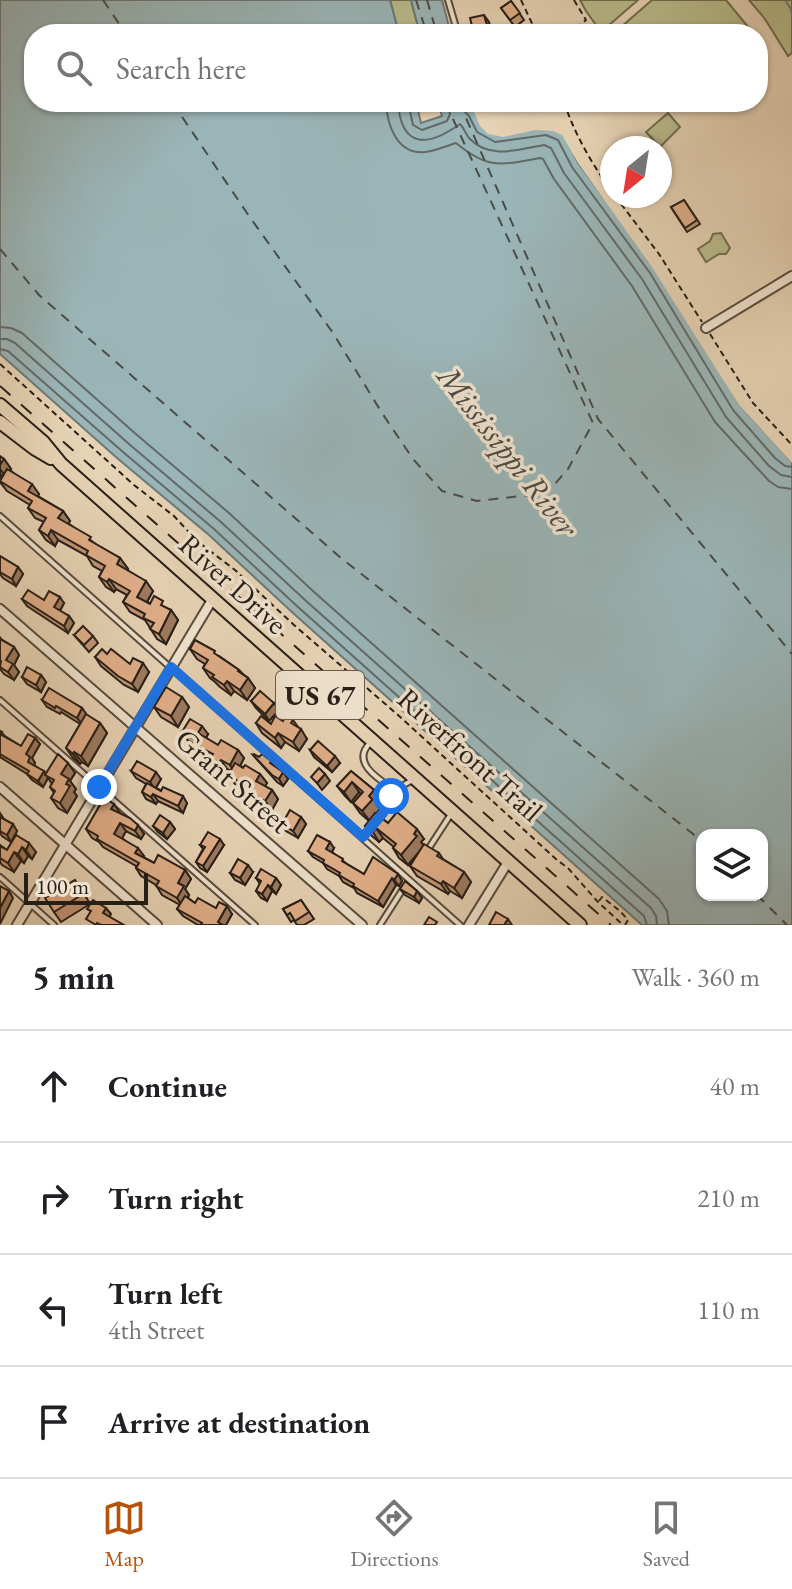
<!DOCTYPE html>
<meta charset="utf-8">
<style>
:root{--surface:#fff;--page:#f6f6f6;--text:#202124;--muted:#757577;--line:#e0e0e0;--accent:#b45309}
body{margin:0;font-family:"EB Garamond",serif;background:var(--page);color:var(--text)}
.controls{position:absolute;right:24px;bottom:24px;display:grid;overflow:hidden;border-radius:16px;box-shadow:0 2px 6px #0004}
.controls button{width:72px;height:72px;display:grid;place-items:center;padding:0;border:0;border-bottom:2px solid var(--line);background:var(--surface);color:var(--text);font:40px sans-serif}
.compass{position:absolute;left:600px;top:136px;width:72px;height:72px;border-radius:50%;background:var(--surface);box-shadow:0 2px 6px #0004;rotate:210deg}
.scale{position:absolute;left:24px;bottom:20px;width:124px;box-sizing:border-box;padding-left:8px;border:4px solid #281f17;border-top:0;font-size:22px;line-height:28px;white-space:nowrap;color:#281f17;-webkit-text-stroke:6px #efe2ce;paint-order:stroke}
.stop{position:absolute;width:24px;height:24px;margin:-18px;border:6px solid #1a73e8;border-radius:50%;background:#fff}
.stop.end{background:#1a73e8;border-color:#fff;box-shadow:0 2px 8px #0008}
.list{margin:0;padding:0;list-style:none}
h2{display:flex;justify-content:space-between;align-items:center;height:104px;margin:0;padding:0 32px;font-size:34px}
h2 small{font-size:26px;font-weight:400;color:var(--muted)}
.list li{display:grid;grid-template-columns:52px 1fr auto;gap:24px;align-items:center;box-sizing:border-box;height:112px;padding:0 32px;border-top:2px solid var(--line)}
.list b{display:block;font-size:30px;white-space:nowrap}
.list p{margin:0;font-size:26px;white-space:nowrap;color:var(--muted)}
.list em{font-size:26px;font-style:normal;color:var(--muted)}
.icon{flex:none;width:44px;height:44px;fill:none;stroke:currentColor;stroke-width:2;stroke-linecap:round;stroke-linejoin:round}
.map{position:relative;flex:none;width:792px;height:925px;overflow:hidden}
.search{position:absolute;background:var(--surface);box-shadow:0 2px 6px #0004;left:24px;right:24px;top:24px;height:88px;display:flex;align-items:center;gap:20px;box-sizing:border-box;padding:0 28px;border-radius:32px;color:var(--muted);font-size:30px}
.sheet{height:552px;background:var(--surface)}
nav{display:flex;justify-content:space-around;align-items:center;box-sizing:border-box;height:112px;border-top:2px solid var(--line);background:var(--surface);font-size:22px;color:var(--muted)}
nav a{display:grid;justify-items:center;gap:4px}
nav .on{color:var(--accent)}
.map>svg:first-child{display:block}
.green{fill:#b8bb8b;stroke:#706d51;stroke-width:2}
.water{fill:#9ab5b7;stroke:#6c7977;stroke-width:2;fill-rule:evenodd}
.pier{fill:#e6d2b4}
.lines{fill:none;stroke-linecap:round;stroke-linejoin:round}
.shore{stroke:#616a67;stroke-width:2}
.stream{stroke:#6c7977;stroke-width:2}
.ferry{stroke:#4a4c47;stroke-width:2;stroke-dasharray:10 8;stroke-linecap:butt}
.lane-casing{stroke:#584c3e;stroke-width:8}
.street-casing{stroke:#584c3e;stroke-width:12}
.primary-casing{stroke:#281f17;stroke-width:16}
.path{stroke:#281f17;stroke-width:2;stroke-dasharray:6 4;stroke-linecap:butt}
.lane{stroke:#efe2ce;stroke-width:4}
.street{stroke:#efe2ce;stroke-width:8}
.primary{stroke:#e6d2b4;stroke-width:12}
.rail{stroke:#281f17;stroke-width:2;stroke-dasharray:14 14;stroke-linecap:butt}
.wall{fill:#c19675;stroke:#281f17;stroke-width:2}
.shaded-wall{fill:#9d7a5f;stroke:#281f17;stroke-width:2}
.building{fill:#e0ae88;stroke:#281f17;stroke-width:2}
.route{stroke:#1a73e8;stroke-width:10}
.labels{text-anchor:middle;stroke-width:7;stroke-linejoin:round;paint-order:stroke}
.shield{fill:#efe2ce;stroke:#645a4e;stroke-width:2}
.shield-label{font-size:28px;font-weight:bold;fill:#281f17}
.street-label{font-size:30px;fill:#281f17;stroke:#efe2ce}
.water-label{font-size:32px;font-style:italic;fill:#4a4c47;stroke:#efe2ce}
</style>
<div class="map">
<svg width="792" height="925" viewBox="0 0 792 925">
<rect width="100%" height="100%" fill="#e6d2b4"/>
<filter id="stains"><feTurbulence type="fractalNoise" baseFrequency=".0025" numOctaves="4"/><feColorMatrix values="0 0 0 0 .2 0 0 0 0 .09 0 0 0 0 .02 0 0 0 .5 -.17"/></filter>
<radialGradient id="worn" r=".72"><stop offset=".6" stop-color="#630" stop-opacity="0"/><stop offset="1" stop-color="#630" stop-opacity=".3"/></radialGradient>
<!-- green -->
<g class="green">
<polygon points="390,0 411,0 420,34 399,34"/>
<polygon points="580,0 638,0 601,32 586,11"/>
<polygon points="652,0 726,0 754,34 613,34"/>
<polygon points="749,0 792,0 792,53 788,56 765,19"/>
<polygon points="668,113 680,127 660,147 646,132"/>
<polygon points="721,233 730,248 726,254 719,254 706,262 698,249 710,241 713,234"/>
</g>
<!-- water -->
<g class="water">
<path d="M0,0H390L399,34H34V102H416L421,123L442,116L438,102H468L470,108L474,107L483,127L498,135L547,126L564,134L578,163L657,269L740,405L792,462V925H642L293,613L209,535L117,458L0,354ZM702,835H762V895H702Z"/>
<polygon points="411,0 442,0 451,34 420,34"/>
</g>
<!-- pier -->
<polygon class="pier" points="478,106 486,124 499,131 547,122 567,131 582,160 660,267 743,403 792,456 792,463 739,405 652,267 578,163 562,135 553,131 535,130 503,137 488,134 480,126 472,107"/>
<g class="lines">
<!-- shore -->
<g class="shore">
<path d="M386,102C387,125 397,155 425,152C435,151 446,146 456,143C489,170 500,165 540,158L543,159L554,179L632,286L715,422L769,481L778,487L792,489"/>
<path d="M398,102C401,149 428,147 460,124C464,128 466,135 470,139C490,160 520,149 544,145L551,148L564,173L642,279L726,417L769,466L781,475L792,477"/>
<polyline points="408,102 413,125 422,130 447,121 450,114 447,102"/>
<polyline points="461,102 463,110 469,116 477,132 495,142 546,135 558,140 572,167 650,273 733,410 775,458 785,466 792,467"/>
<polyline points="0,327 11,328 22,333 137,435 229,513 313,591 659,899 667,911 669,925"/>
<polyline points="0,339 7,339 15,343 129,444 221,522 305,600 651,908 656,916 657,925"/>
<polyline points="0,349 8,351 123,452 214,529 298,607 644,916 647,925"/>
</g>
<!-- stream -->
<polyline class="stream" points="785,0 791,9 792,16"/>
<!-- ferry -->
<g class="ferry">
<polyline points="103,0 126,34"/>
<polyline points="416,0 427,34"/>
<polyline points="427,0 437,34"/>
<polyline points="172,102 249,216 333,333 382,413 413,459 442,491 477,501 547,493 568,469 593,423 453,119 448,102"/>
<polyline points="459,102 598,419 792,654"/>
<polyline points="0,249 39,295 341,558 702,841"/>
<polyline points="757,895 787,925"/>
</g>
<!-- lane casing -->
<g class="lane-casing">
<g id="lane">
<polyline points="448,0 458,34"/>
<polyline points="476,102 477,104"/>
<polyline points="0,516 460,925"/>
<polyline points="0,700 255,925"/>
<path d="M370,743C350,763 380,780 396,791"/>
<path d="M377,821C384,812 387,800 395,792C399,787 406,784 412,780"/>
<polyline points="427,851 451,814"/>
<polyline points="0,877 54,925"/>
<polyline points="380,925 403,889"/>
</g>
</g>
<!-- street casing -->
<g class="street-casing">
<g id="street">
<polyline points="706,328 792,276"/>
<polyline points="0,609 362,925"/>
<polyline points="0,787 157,925"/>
<polyline points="17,925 212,600"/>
<polyline points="469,925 508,862"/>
</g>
</g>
<!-- primary casing -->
<g class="primary-casing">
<g id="primary">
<polyline points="0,405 43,442 61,464 580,925"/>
<polyline points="0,422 34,448 51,458"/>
</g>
</g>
<!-- path -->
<g class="path">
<polyline points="521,0 537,34"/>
<polyline points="574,0 586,20 575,29"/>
<path d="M564,102C575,135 592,164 612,192"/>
<polyline points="615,196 659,254 702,322"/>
<polyline points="710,334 753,403 792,445"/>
<polyline points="0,364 134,485 174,516 197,541 235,570 294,625 398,715 557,860 568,868 598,902 623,925"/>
<polyline points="599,901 602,897 620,911 628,920 625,925"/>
</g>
<!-- lane -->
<use href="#lane" class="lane"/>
<!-- street -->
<use href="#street" class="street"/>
<!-- primary -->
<use href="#primary" class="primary"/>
<!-- rail -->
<polyline class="rail" points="0,386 611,925"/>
</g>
<!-- wall -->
<g class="wall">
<polygon points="511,1 524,20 515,27 501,8"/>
<polygon points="684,200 700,224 687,232 671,207"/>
<polygon points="0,456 4,459 11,469 10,470 39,494 38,496 63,511 70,521 68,523 97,545 120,558 128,569 127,570 153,591 147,602 171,610 178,620 166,644 157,639 145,620 130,612 123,602 127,595 116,589 114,592 106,587 99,577 102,571 93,566 87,556 58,540 55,546 46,540 39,530 44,522 35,518 28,508 30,505 7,491 0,482 3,476 2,475 0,477"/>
<polygon points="0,556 18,567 23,574 16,586 3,578 0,574"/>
<polygon points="22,599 44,600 64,603 60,611 69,616 74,623 68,633 27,606"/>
<polygon points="74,635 93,636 98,643 89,652"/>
<polygon points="0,637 1,639 14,647 19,655 14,665 19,672 14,680 4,674 0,669"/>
<polygon points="190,649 219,656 239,670 243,674 248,678 255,688 247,700 234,691 231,695 220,687 215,682 210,678 203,668 205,664 197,659"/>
<polygon points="107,654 149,672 138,692 124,685 101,666 95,657"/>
<polygon points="41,675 46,682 41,692 27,684 22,677"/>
<polygon points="182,697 189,707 178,727 161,717 154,707"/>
<polygon points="42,700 82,708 86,715 100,723 107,733 88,766 82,762 80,764 73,758 66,748 80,724 61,712 60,714 47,707"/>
<polygon points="251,701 274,703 279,710 269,721 256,708"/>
<polygon points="293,720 307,739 299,751 285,742 281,748 262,733 256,723 271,724"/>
<polygon points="0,731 5,736 21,746 35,738 40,744 32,758 35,763 34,765 46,774 75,773 70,781 76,789 74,792 77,796 67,813 58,808 51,798 54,793 50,787 52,784 48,778 43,787 32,780 27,774 0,757"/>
<polygon points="182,732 208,734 206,738 218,745 238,750 244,758 240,766 260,774 267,783 265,786 272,790 278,799 272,810 246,796 240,787 235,784 228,775 231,771 227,769 225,772 216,767 210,758 202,753 196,745 188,741"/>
<polygon points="310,750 340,763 332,772 314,757"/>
<polygon points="253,755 271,761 288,779 283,786 277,782"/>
<polygon points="131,771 161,779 156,788 187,803 183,813 158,801 156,804 146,799 142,792 146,784 136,778"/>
<polygon points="351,771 374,790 381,801 377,805 380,809 376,813 388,823 424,839 421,842 423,845 439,853 443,859 464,872 471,882 462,898 450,891 448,894 417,876 410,866 422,847 408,865 399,858 393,848 394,847 383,838 379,842 372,836 365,826 369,821 360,813 353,803 361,794 359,792 351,802 345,796 337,786"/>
<polygon points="0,813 4,819 17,831 11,842 2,836 0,833"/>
<polygon points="120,813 144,834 141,839 126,831 122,838 144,856 143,857 154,863 185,870 191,879 185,889 189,895 188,898 195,903 232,914 226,925 198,925 183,916 177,909 180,905 162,895 156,885 141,876 136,868 136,866 103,847 99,842 92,838 86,829"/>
<polygon points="301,817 306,824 298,838 286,831 282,824"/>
<polygon points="170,822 175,829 167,839 158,832 153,826"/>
<polygon points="16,835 36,852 32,859 28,856 24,863 21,861 14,872 2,865 0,862 0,845 7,850"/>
<polygon points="200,845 224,845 207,872 200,868 196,862 203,849"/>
<polygon points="334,848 332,852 347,864 364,874 398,874 402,881 399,886 396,885 383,907 357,893 354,888 343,882 339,876 327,869 323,863 313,857 308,851"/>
<polygon points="253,872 245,885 235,880 230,873"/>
<polygon points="256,878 276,878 281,885 276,894 272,891 267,901 261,898 256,891 260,884"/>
<polygon points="400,889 422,898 419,903 405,895"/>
<polygon points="82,890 90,904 61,922 54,912"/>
<polygon points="301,900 314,919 304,925 297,925 294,920 291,922 283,909"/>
</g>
<!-- shaded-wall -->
<g class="shaded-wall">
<polygon points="484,15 489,22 492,34 490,34 489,32"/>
<polygon points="4,459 11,469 6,477 0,469 0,465"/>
<polygon points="32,484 39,494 35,501 28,491"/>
<polygon points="63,511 70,521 66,528 58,518"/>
<polygon points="51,530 58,540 55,546 48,536"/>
<polygon points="120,558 128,569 124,574 117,564"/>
<polygon points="18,567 23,574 16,586 12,579"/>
<polygon points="109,579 116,589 114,592 107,582"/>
<polygon points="146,581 153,591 144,607 137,597"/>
<polygon points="60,597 64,603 58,614 54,607"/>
<polygon points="171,610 178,620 166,644 159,634"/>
<polygon points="69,616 74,623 68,633 64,626"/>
<polygon points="14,647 19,655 14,665 19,672 14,680 8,672 6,660"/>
<polygon points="143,663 149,672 138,692 132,684"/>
<polygon points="41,675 46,682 41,692 36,685"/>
<polygon points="248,678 255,688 247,700 240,690"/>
<polygon points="227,681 234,691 231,695 224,685"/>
<polygon points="182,697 189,707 178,727 171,716"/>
<polygon points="274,703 279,710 269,721 265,714"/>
<polygon points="82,708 87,715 82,724 77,718"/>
<polygon points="100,723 107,733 88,766 81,756"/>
<polygon points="202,726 208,734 204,742 198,733"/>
<polygon points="301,729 307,739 299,751 293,742"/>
<polygon points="278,733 285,742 281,748 275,738"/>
<polygon points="35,738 40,744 32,758 35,763 32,768 28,762 26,754"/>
<polygon points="238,750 244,758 236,774 230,765"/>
<polygon points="74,752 82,762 80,764 73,754"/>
<polygon points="335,756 340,763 332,772 327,766"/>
<polygon points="221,760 227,769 225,772 219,763"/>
<polygon points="68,763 75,773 70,781 76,789 74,792 77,796 67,813 60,803 61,774"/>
<polygon points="44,771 48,778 43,787 38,781"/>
<polygon points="156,772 161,779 155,789 150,782"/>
<polygon points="283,772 288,779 283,786 279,779"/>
<polygon points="260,774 267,783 262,790 256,781"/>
<polygon points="325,774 330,781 322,790 317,783"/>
<polygon points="352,782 359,792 351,802 344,792"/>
<polygon points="272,790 278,799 272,810 265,801"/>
<polygon points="374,790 381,801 377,805 380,809 379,810 370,821 362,811 369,796"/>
<polygon points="153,794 158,801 156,804 151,797"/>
<polygon points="183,796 187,803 183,813 178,806"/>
<polygon points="114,804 120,813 117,817 111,809"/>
<polygon points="301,817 306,824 298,838 293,831"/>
<polygon points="170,822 175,829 167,839 163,833"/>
<polygon points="120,823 126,831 120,842 114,834"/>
<polygon points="13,824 17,831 11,842 7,835"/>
<polygon points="138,825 144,834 141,839 135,831"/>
<polygon points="376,828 383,838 379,842 373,832"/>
<polygon points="417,829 424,839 421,842 424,846 408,865 401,855"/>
<polygon points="220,839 224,845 207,872 203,866"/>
<polygon points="330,842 334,848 330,855 326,849"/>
<polygon points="29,843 36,852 32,859 26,850"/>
<polygon points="22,847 28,856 24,863 18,854"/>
<polygon points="138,848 144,856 141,861 135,853"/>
<polygon points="14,852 21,861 14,872 8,863"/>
<polygon points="248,865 253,872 245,885 240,878"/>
<polygon points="185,870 191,879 185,889 189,895 183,907 177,898 178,883"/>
<polygon points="464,872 471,882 462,898 454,888"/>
<polygon points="398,874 402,881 399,886 394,880"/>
<polygon points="276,878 281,885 276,894 271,887"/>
<polygon points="392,878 396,885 383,907 378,901"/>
<polygon points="443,881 450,891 448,894 441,884"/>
<polygon points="268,885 272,891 267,901 262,894"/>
<polygon points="9,891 13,898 0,924 0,908"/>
<polygon points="417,891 422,898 419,903 414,897"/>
<polygon points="227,906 232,914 226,925 220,925 218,922"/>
<polygon points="106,908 111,914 108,920 103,913"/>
<polygon points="508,919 512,925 504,925"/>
</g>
<!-- building -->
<g class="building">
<polygon points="511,1 520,13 510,20 501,8"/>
<polygon points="484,15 489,32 474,34 470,18"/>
<polygon points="684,200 697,220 685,228 671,207"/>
<polygon points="7,469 32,484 28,491 63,511 58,518 91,537 89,540 120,558 117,564 146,581 137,597 150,604 154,596 163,601 161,605 171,610 159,634 150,629 154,623 143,618 145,614 123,602 130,591 109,579 107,582 99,577 105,566 86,555 88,551 51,530 48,536 39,530 46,518 28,508 32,501 0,481"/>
<polygon points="0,556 18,567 12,579 0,572"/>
<polygon points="28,590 44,600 49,591 60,597 54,607 69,616 64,626 22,599"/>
<polygon points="83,626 93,636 84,645 74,635"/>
<polygon points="0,639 14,647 6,660 13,664 8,672 0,667 1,661 0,660"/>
<polygon points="195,640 215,651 214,653 239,670 238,671 248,678 240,690 227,681 224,685 212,677 214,675 203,668 208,660 190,649"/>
<polygon points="102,649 107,654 111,649 130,664 133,658 143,663 132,684 118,676 95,657"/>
<polygon points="27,667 41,675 36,685 22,677"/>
<polygon points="166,687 182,697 171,716 154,707"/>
<polygon points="49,688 82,708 77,718 56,706 55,708 42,700"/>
<polygon points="260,691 274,703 265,714 251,701"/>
<polygon points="86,714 100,723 81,756 74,752 73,754 66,748"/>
<polygon points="286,715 293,720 291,723 301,729 293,742 278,733 275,738 256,723 261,716 271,724 275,716 283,721"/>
<polygon points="190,719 202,726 198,733 218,745 221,740 238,750 230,765 221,760 219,763 210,758 213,754 196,745 198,741 182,732"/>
<polygon points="0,731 2,732 0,734 21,746 28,734 35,738 26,754 30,757 28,762 44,771 38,781 27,774 29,771 0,754"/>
<polygon points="318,741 335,756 327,766 310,750"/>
<polygon points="58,754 68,763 61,774 69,779 66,784 70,786 60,803 51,798 55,791 50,787 54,780 45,775"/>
<polygon points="254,754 259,757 262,754 271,761 270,763 283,772 279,779 272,775 253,755"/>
<polygon points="137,761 156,772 150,782 131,771"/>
<polygon points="235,763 243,768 245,765 260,774 256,781 272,790 265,801 240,786 242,783 228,775"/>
<polygon points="319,768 325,774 317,783 311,777"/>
<polygon points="351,771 374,790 369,796 372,799 372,800 362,811 353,803 363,792 352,782 344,792 337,786"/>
<polygon points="147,783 161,791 163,787 183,796 178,806 153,794 151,797 142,792"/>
<polygon points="104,798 114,804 111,809 130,818 138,825 135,831 120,823 114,834 138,848 135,853 154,863 158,855 185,870 178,883 184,886 177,898 156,886 159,881 136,868 139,863 97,839 98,836 86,829"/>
<polygon points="290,810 301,817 293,831 282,824"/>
<polygon points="397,812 417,829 414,834 417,836 401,855 393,848 396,844 376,828 373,832 365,826 375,813 388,823"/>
<polygon points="160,815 170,822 163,833 153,826"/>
<polygon points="0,817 13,824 7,835 0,831"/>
<polygon points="208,832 220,839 203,866 196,862 205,847 200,845"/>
<polygon points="16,835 29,843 26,850 22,847 18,854 14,852 8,863 0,858 0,846 7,850"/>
<polygon points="317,835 330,842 326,849 343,859 342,861 364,874 373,857 398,874 394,880 392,878 378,901 353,886 354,884 339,875 340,873 323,863 324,860 308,851"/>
<polygon points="424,844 439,853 437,856 464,872 454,888 443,881 441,884 410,866"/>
<polygon points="238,859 248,865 240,878 230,873"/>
<polygon points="261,869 276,878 271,887 268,885 262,894 256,891 261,881 256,878"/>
<polygon points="75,880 83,894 54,912 45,898"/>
<polygon points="405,881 417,891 414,897 400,889"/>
<polygon points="0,886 9,891 0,908"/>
<polygon points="185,896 195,903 198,898 216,908 219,902 227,906 218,922 223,925 200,925 202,923 177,909"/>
<polygon points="93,900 106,908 103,913 124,925 101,925 97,923 96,925 86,919 91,911 87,909"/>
<polygon points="301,900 309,912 295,921 290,913 287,915 283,909"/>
<polygon points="496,912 508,919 504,925 489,925"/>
<polygon points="429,917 437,922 435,925 424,925"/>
</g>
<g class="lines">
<!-- route -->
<polyline class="route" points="99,787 171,667 363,837 383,813 391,796"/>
</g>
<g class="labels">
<!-- shield labels -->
<rect class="shield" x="276" y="671" width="88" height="48" rx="6"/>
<g class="shield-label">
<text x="320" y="705">US 67</text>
</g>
<!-- street labels -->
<g class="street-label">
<text transform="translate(233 584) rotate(42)" y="10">River Drive</text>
<text transform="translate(470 755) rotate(42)" y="10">Riverfront Trail</text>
<text transform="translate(233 781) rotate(41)" y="10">Grant Street</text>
</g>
<!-- water labels -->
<g class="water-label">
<text transform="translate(508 451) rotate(52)" y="11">Mississippi River</text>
</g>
</g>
<rect width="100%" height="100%" filter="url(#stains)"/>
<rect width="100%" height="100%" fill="url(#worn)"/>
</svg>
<div class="controls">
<button><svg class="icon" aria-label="layers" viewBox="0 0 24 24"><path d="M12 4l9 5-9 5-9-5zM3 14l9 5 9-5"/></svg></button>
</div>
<svg class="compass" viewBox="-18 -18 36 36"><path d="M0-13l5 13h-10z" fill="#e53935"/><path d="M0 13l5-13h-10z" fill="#757577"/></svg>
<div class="scale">100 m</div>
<div class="stop" style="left:391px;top:796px"></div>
<div class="stop end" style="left:99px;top:787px"></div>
<div class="search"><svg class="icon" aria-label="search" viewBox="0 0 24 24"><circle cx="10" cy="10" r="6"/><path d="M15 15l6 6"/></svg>Search here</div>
</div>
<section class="sheet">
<h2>5 min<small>Walk · 360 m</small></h2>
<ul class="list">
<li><svg class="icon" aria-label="ahead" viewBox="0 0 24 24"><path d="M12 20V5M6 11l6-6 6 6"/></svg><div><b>Continue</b></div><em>40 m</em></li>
<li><svg class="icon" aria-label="right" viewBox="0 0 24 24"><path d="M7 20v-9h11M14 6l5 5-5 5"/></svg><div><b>Turn right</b></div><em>210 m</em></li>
<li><svg class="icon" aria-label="left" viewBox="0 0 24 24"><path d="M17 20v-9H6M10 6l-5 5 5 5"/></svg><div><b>Turn left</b><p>4th Street</p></div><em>110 m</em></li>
<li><svg class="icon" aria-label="arrive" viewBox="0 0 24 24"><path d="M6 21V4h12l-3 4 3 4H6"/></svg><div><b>Arrive at destination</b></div></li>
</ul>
</section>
<nav>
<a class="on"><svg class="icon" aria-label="map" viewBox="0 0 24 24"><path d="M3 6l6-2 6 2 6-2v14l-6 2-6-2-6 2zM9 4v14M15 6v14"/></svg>Map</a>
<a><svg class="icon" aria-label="directions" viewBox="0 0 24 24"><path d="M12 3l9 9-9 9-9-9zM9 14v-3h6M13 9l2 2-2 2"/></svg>Directions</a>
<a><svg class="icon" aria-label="saved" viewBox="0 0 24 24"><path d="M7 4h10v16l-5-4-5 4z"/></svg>Saved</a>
</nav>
